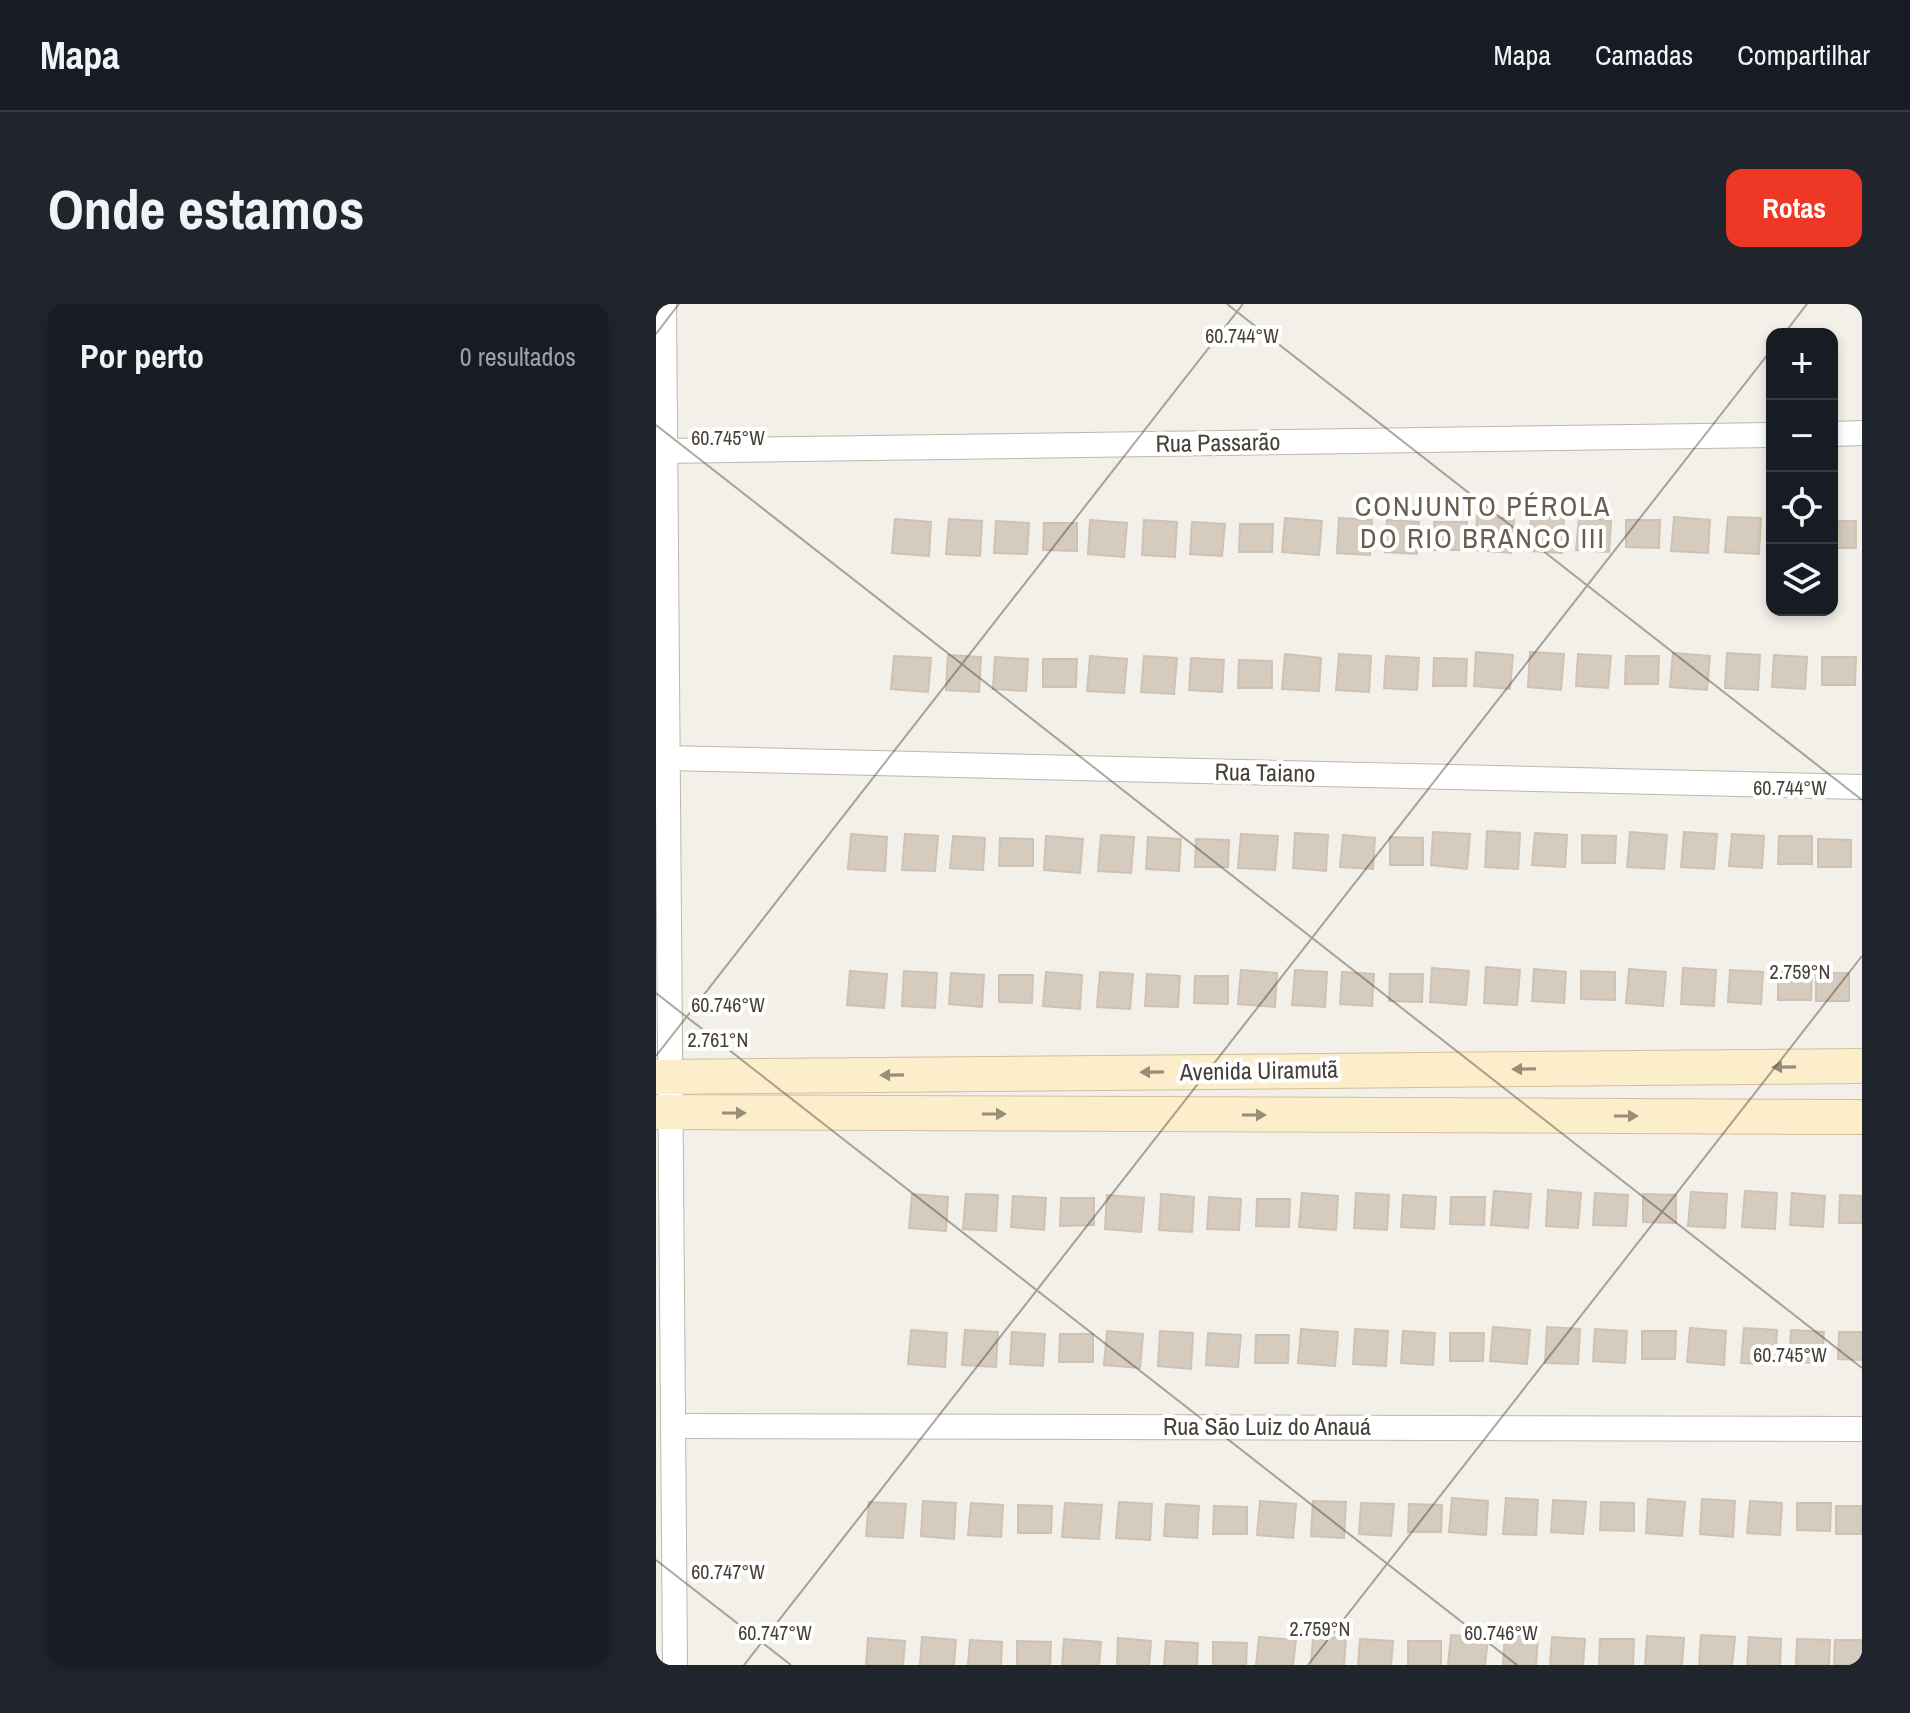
<!DOCTYPE html>
<html lang="pt">
<meta charset="utf-8">
<style>
:root{--surface:#171b24;--page:#20242c;--text:#f1f3f6;--muted:#9ea1a6;--line:#363941;--accent:#ee3725}
body{margin:0;font-family:"Archivo Narrow",sans-serif;background:var(--page);color:var(--text)}
.controls{position:absolute;right:24px;top:24px;display:grid;overflow:hidden;border-radius:16px;box-shadow:0 4px 12px #0003}
.controls button{width:72px;height:72px;display:grid;place-items:center;padding:0;border:0;border-bottom:2px solid var(--line);background:var(--surface);color:var(--text);font:40px sans-serif}
.list{margin:0;padding:0;list-style:none}
h2{display:flex;justify-content:space-between;align-items:center;height:104px;margin:0;padding:0 32px;font-size:34px}
h2 small{font-size:26px;font-weight:400;color:var(--muted)}
.icon{flex:none;width:44px;height:44px;fill:none;stroke:currentColor;stroke-width:2;stroke-linecap:round;stroke-linejoin:round}
.map{position:relative;flex:none;width:1206px;height:1361px;overflow:hidden;border-radius:16px}
header{display:flex;align-items:center;gap:48px;box-sizing:border-box;height:112px;padding:0 40px;background:var(--surface);border-bottom:2px solid var(--line)}
header strong{font-size:38px}
nav{display:flex;gap:44px;margin-inline-start:auto;font-size:28px}
.intro{display:flex;align-items:center;justify-content:space-between;box-sizing:border-box;height:192px;padding:0 48px}
h1{margin:0;font-size:56px}
.button{padding:20px 36px;border-radius:16px;background:var(--accent);color:#fff;font-size:28px;font-weight:700}
main{display:flex;gap:48px;padding:0 48px}
aside{flex:1;background:var(--surface);border-radius:16px;box-shadow:0 4px 12px #0003}
.map>svg:first-child{display:block}
.building{fill:#d5cbbf;stroke:#cfc2b2;stroke-width:2}
.lines{fill:none;stroke-linecap:round;stroke-linejoin:round}
.street-casing{stroke:#bfb7ac;stroke-width:26}
.secondary-casing{stroke:#d1c09b;stroke-width:36}
.street{stroke:#fff;stroke-width:24}
.secondary{stroke:#fcedcb;stroke-width:34}
.oneway{fill:#988e7a}
.ticks{fill:none;stroke:#474038;stroke-width:2;stroke-opacity:0.45}
.labels{text-anchor:middle;stroke-width:8;stroke-linejoin:round;paint-order:stroke}
.street-label{font-size:24px;fill:#474038;stroke:#fff}
.quarter-label{font-size:28px;letter-spacing:2px;fill:#695d4f;stroke:#fff}
.ticks-label{font-size:20px;text-anchor:middle;fill:#474038;stroke:#fff;stroke-width:8;stroke-linejoin:round;paint-order:stroke}
</style>
<header>
<strong>Mapa</strong>
<nav><a>Mapa</a><a>Camadas</a><a>Compartilhar</a></nav>
</header>
<div class="intro"><h1>Onde estamos</h1><a class="button">Rotas</a></div>
<main>
<aside>
<h2>Por perto<small>0 resultados</small></h2>
<ul class="list">
</ul>
</aside>
<div class="map">
<svg width="1206" height="1361" viewBox="0 0 1206 1361">
<rect width="100%" height="100%" fill="#f3f0e9"/>
<!-- building -->
<g class="building">
<polygon points="821,212 858,215 855,249 819,246"/>
<polygon points="875,212 908,214 906,249 873,247"/>
<polygon points="1018,213 1054,216 1052,249 1015,247"/>
<polygon points="1072,213 1105,214 1103,250 1069,248"/>
<polygon points="629,214 666,217 663,251 626,248"/>
<polygon points="683,214 716,216 714,251 681,249"/>
<polygon points="923,214 955,216 953,248 920,246"/>
<polygon points="239,215 275,218 273,252 236,249"/>
<polygon points="293,215 326,217 324,252 290,250"/>
<polygon points="434,216 471,219 468,253 432,250"/>
<polygon points="488,216 521,218 519,253 486,251"/>
<polygon points="731,216 763,218 761,250 729,248"/>
<polygon points="970,216 1004,216 1003,244 970,243"/>
<polygon points="340,217 373,219 371,250 338,249"/>
<rect x="1176" y="217" width="24" height="27"/>
<polygon points="536,218 569,220 566,252 534,250"/>
<rect x="778" y="218" width="33" height="28"/>
<polygon points="388,219 421,219 421,247 387,246"/>
<polygon points="584,220 617,220 616,248 583,248"/>
<polygon points="820,348 857,351 854,385 818,382"/>
<polygon points="874,348 908,350 905,386 872,383"/>
<polygon points="1017,349 1054,352 1051,386 1014,383"/>
<polygon points="1071,349 1104,351 1102,386 1069,384"/>
<polygon points="629,350 665,354 663,387 626,385"/>
<polygon points="683,350 715,352 713,388 680,386"/>
<polygon points="922,350 955,352 952,384 920,382"/>
<polygon points="292,351 325,353 323,388 290,386"/>
<polygon points="1118,351 1151,353 1149,385 1116,383"/>
<polygon points="238,352 275,354 272,388 235,385"/>
<polygon points="434,352 471,355 468,389 431,387"/>
<polygon points="488,352 521,354 518,390 485,388"/>
<polygon points="730,352 763,354 761,386 728,384"/>
<polygon points="970,352 1003,352 1002,380 969,380"/>
<polygon points="339,353 372,355 370,387 337,385"/>
<polygon points="1166,353 1200,353 1199,381 1166,381"/>
<polygon points="535,354 568,356 566,388 533,386"/>
<polygon points="778,354 811,355 810,382 777,382"/>
<polygon points="387,355 421,355 420,383 387,383"/>
<polygon points="583,356 616,357 616,384 582,384"/>
<polygon points="831,527 864,529 862,565 829,563"/>
<polygon points="777,528 814,530 811,565 775,561"/>
<polygon points="974,528 1011,531 1008,565 971,563"/>
<polygon points="1028,528 1061,530 1058,565 1025,563"/>
<polygon points="639,529 672,531 670,567 637,564"/>
<polygon points="879,529 911,531 909,563 876,561"/>
<polygon points="195,530 231,533 229,567 192,565"/>
<polygon points="249,530 282,532 279,567 246,566"/>
<polygon points="585,530 622,532 619,566 582,564"/>
<polygon points="1076,530 1108,532 1106,564 1073,562"/>
<polygon points="445,531 478,533 475,569 442,567"/>
<polygon points="687,531 719,534 717,565 684,563"/>
<polygon points="926,531 960,532 959,559 926,559"/>
<polygon points="297,532 329,534 327,566 294,564"/>
<polygon points="390,532 427,535 424,569 388,566"/>
<polygon points="1123,532 1156,532 1156,560 1122,560"/>
<polygon points="492,533 525,535 523,567 490,565"/>
<polygon points="734,533 767,534 767,561 734,561"/>
<polygon points="344,534 377,535 377,562 343,562"/>
<polygon points="540,535 573,536 572,563 539,563"/>
<polygon points="1162,535 1195,536 1195,563 1162,563"/>
<polygon points="830,663 864,666 861,701 828,699"/>
<polygon points="776,664 813,667 810,701 774,698"/>
<polygon points="1027,664 1060,666 1058,702 1025,700"/>
<polygon points="878,665 910,668 908,699 876,697"/>
<polygon points="973,665 1010,668 1007,702 970,699"/>
<polygon points="585,666 621,669 619,703 582,700"/>
<polygon points="639,666 671,668 669,703 636,701"/>
<polygon points="1074,666 1107,668 1105,700 1072,698"/>
<polygon points="194,667 231,670 228,704 191,701"/>
<polygon points="248,667 281,669 279,704 246,702"/>
<polygon points="925,667 959,668 959,696 925,695"/>
<polygon points="390,668 426,671 424,705 387,702"/>
<polygon points="444,668 477,670 474,705 441,703"/>
<polygon points="686,668 718,670 716,702 684,700"/>
<polygon points="1122,668 1156,669 1155,696 1122,696"/>
<polygon points="295,669 328,671 326,703 293,700"/>
<rect x="1160" y="669" width="33" height="28"/>
<polygon points="491,670 524,672 522,703 489,702"/>
<polygon points="734,670 767,670 766,698 733,697"/>
<polygon points="343,671 377,671 376,699 343,698"/>
<polygon points="539,672 572,672 572,700 538,699"/>
<polygon points="892,886 925,889 922,924 890,922"/>
<polygon points="838,887 875,890 872,924 835,921"/>
<polygon points="1089,887 1121,889 1119,925 1086,923"/>
<polygon points="1035,888 1071,890 1069,924 1032,922"/>
<polygon points="646,889 682,892 680,926 643,923"/>
<polygon points="700,889 733,891 731,926 698,924"/>
<polygon points="939,889 972,891 970,922 937,921"/>
<polygon points="1136,889 1169,892 1167,923 1134,921"/>
<polygon points="256,890 292,893 290,927 253,924"/>
<polygon points="310,890 342,891 340,927 307,925"/>
<polygon points="505,890 538,893 536,928 503,926"/>
<polygon points="987,890 1020,891 1020,919 987,918"/>
<polygon points="451,891 488,894 485,928 449,925"/>
<polygon points="747,891 780,893 778,925 745,923"/>
<polygon points="1184,891 1206,892 1206,919 1183,919"/>
<polygon points="357,892 390,894 388,926 355,923"/>
<polygon points="553,893 585,895 583,926 551,925"/>
<polygon points="795,893 829,893 828,921 794,920"/>
<polygon points="405,894 438,894 438,921 404,922"/>
<polygon points="601,895 634,895 633,923 600,922"/>
<polygon points="837,1023 874,1026 871,1060 834,1057"/>
<polygon points="891,1023 924,1025 922,1060 889,1059"/>
<polygon points="1034,1024 1070,1027 1068,1061 1031,1058"/>
<polygon points="1088,1024 1121,1026 1119,1061 1085,1059"/>
<polygon points="645,1025 682,1028 679,1062 642,1059"/>
<polygon points="699,1025 732,1027 730,1062 697,1060"/>
<polygon points="939,1025 971,1027 969,1059 937,1057"/>
<polygon points="255,1026 291,1029 289,1063 252,1060"/>
<polygon points="309,1026 342,1028 340,1063 306,1061"/>
<polygon points="1135,1026 1168,1028 1166,1059 1133,1058"/>
<polygon points="451,1027 487,1030 484,1064 448,1061"/>
<polygon points="504,1027 537,1029 535,1065 502,1062"/>
<polygon points="747,1027 779,1029 777,1061 745,1059"/>
<polygon points="986,1027 1020,1027 1019,1055 986,1055"/>
<polygon points="356,1028 389,1030 387,1062 354,1060"/>
<polygon points="1183,1028 1206,1028 1206,1056 1182,1055"/>
<polygon points="552,1029 585,1031 582,1063 550,1061"/>
<polygon points="794,1029 828,1029 827,1057 794,1057"/>
<polygon points="404,1030 437,1030 437,1058 403,1058"/>
<polygon points="600,1031 633,1031 632,1059 599,1059"/>
<polygon points="796,1194 832,1197 830,1231 793,1228"/>
<polygon points="850,1194 882,1196 880,1231 847,1230"/>
<polygon points="992,1195 1029,1198 1026,1232 990,1229"/>
<polygon points="1046,1195 1079,1197 1077,1233 1044,1230"/>
<polygon points="897,1196 930,1198 927,1230 895,1228"/>
<polygon points="267,1197 300,1199 298,1235 265,1232"/>
<polygon points="604,1197 640,1200 637,1234 601,1231"/>
<polygon points="657,1197 690,1198 688,1234 655,1232"/>
<polygon points="1094,1197 1126,1199 1124,1231 1091,1229"/>
<polygon points="213,1198 250,1200 247,1234 210,1232"/>
<polygon points="463,1198 496,1200 494,1236 460,1234"/>
<polygon points="945,1198 978,1199 978,1227 944,1226"/>
<polygon points="315,1199 347,1201 345,1233 312,1231"/>
<polygon points="409,1199 446,1201 443,1235 406,1233"/>
<polygon points="705,1199 738,1200 735,1232 703,1230"/>
<polygon points="1141,1199 1175,1199 1174,1227 1141,1226"/>
<polygon points="510,1200 543,1202 541,1234 508,1232"/>
<polygon points="753,1200 786,1201 785,1228 752,1228"/>
<polygon points="362,1201 396,1202 395,1229 362,1229"/>
<polygon points="558,1202 591,1203 591,1230 557,1230"/>
<rect x="1180" y="1202" width="26" height="28"/>
<polygon points="795,1331 832,1334 829,1361 792,1361"/>
<polygon points="849,1331 882,1333 880,1361 847,1361"/>
<polygon points="1045,1331 1079,1333 1076,1361 1043,1361"/>
<polygon points="991,1332 1028,1334 1026,1361 989,1361"/>
<polygon points="266,1333 300,1336 298,1361 264,1361"/>
<polygon points="603,1333 640,1336 637,1361 600,1361"/>
<polygon points="657,1333 690,1334 688,1361 655,1361"/>
<polygon points="896,1333 929,1335 927,1361 894,1361"/>
<polygon points="1093,1333 1125,1335 1124,1361 1091,1361"/>
<polygon points="212,1334 249,1337 247,1361 210,1361"/>
<polygon points="462,1334 495,1337 493,1361 461,1361"/>
<polygon points="408,1335 445,1338 443,1361 406,1361"/>
<polygon points="704,1335 737,1337 735,1361 702,1361"/>
<polygon points="944,1335 978,1335 977,1361 943,1361"/>
<polygon points="1141,1335 1174,1336 1173,1361 1140,1361"/>
<polygon points="314,1336 346,1338 345,1361 312,1361"/>
<polygon points="1179,1336 1206,1336 1206,1361 1178,1361"/>
<polygon points="361,1337 395,1338 394,1361 361,1361"/>
<polygon points="510,1337 542,1339 541,1361 508,1361"/>
<rect x="752" y="1337" width="33" height="24"/>
<polygon points="557,1338 591,1339 590,1361 557,1361"/>
</g>
<g class="lines">
<!-- street casing -->
<g class="street-casing">
<g id="street">
<polyline points="8,0 19,1361"/>
<polyline points="1176,130 1206,129"/>
<polyline points="8,147 1116,131"/>
<polyline points="11,454 1206,483"/>
<polyline points="17,1122 1206,1125"/>
</g>
</g>
<!-- secondary casing -->
<g class="secondary-casing">
<g id="secondary">
<polyline points="0,773 1206,762"/>
<polyline points="0,808 1206,813"/>
</g>
</g>
<!-- street -->
<use href="#street" class="street"/>
<!-- secondary -->
<use href="#secondary" class="secondary"/>
</g>
<!-- one-way arrows -->
<defs><path id="oneway-solid" d="M-6-.8H1V-3.2L6.5 0L1 3.2V.8H-6Z" transform="scale(2)"/></defs>
<g class="oneway">
<use href="#oneway-solid" transform="translate(1128 763) rotate(179)"/>
<use href="#oneway-solid" transform="translate(868 765) rotate(179)"/>
<use href="#oneway-solid" transform="translate(496 768) rotate(179)"/>
<use href="#oneway-solid" transform="translate(236 771) rotate(179)"/>
<use href="#oneway-solid" transform="translate(78 809)"/>
<use href="#oneway-solid" transform="translate(338 810)"/>
<use href="#oneway-solid" transform="translate(598 811)"/>
<use href="#oneway-solid" transform="translate(970 812)"/>
</g>
<!-- ticks -->
<path class="ticks" d="M571,0L1206,496M0,30L23,0M1128,30L1151,0M0,121L1206,1064M0,689L861,1361M0,752L587,0M0,1256L135,1361M88,1361L1116,45M652,1361L1206,652"/>
<g class="labels">
<!-- street labels -->
<g class="street-label">
<text transform="translate(562 139) rotate(-1)" y="8">Rua Passarão</text>
<text transform="translate(609 469) rotate(1)" y="8">Rua Taiano</text>
<text transform="translate(603 767) rotate(-1)" y="8">Avenida Uiramutã</text>
<text x="611" y="1131">Rua São Luiz do Anauá</text>
</g>
<!-- quarter labels -->
<g class="quarter-label">
<text x="827" y="212">CONJUNTO PÉROLA<tspan x="827" dy="32">DO RIO BRANCO III</tspan></text>
</g>
</g>
<g class="ticks-label">
<text x="586" y="39">60.744°W</text>
<text x="72" y="141">60.745°W</text>
<text x="1134" y="491">60.744°W</text>
<text x="1144" y="675">2.759°N</text>
<text x="72" y="708">60.746°W</text>
<text x="62" y="743">2.761°N</text>
<text x="1134" y="1058">60.745°W</text>
<text x="72" y="1275">60.747°W</text>
<text x="664" y="1332">2.759°N</text>
<text x="119" y="1336">60.747°W</text>
<text x="845" y="1336">60.746°W</text>
</g>
</svg>
<div class="controls">
<button>+</button>
<button>−</button>
<button><svg class="icon" aria-label="locate" viewBox="0 0 24 24"><circle cx="12" cy="12" r="6"/><path d="M12 2v4M12 18v4M2 12h4M18 12h4"/></svg></button>
<button><svg class="icon" aria-label="layers" viewBox="0 0 24 24"><path d="M12 4l9 5-9 5-9-5zM3 14l9 5 9-5"/></svg></button>
</div>
</div>
</main>
